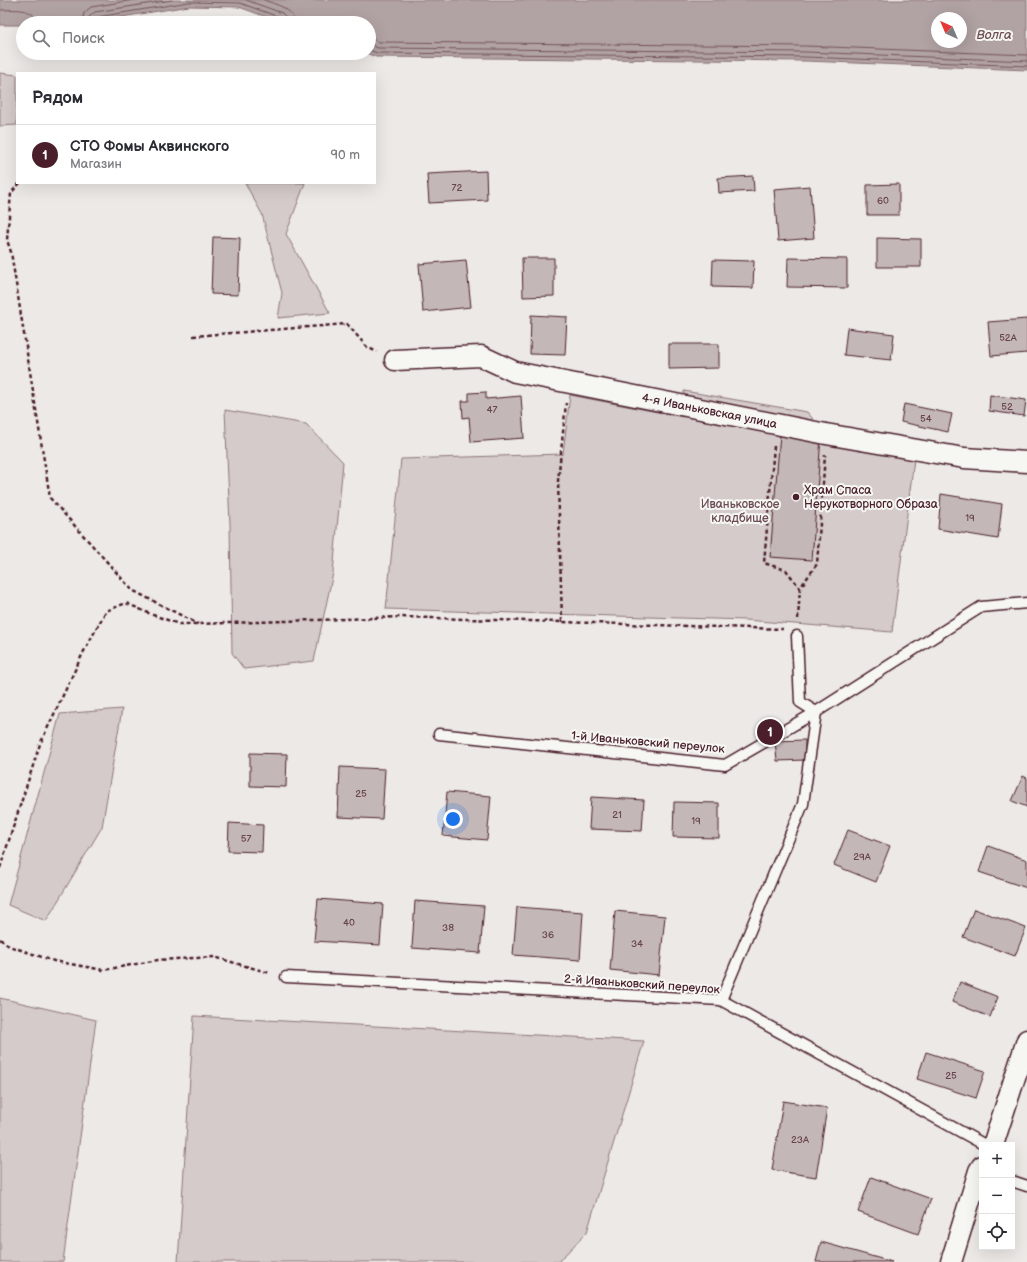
<!DOCTYPE html>
<html lang="ru">
<meta charset="utf-8">
<style>
:root{--surface:#fff;--page:#f7f7f7;--text:#2b2b33;--muted:#7c7c81;--line:#e1e1e2;--accent:#4a1f2b}
body{margin:0;font-family:"Balsamiq Sans",sans-serif;background:var(--page);color:var(--text)}
.controls{position:absolute;right:12px;bottom:12px;display:grid;overflow:hidden;border-radius:0px;box-shadow:0 4px 16px #0002}
.controls button{width:36px;height:36px;display:grid;place-items:center;padding:0;border:0;border-bottom:1px solid var(--line);background:var(--surface);color:var(--text);font:20px sans-serif}
.compass{position:absolute;left:931px;top:12px;width:36px;height:36px;border-radius:50%;background:var(--surface);box-shadow:0 4px 16px #0002;rotate:316deg}
.you{position:absolute;left:453px;top:819px;width:14px;height:14px;margin:-10px;border:3px solid #fff;border-radius:50%;background:#1a73e8;box-shadow:0 0 0 6px #1a73e833}
.badge{display:grid;place-items:center;width:26px;height:26px;border-radius:50%;background:var(--accent);color:#fff;font-size:13px;font-weight:700}
.pin{position:absolute;translate:-50% -50%;border:2px solid #fff;box-shadow:0 1px 4px #0006}
.list{margin:0;padding:0;list-style:none}
h2{display:flex;justify-content:space-between;align-items:center;height:52px;margin:0;padding:0 16px;font-size:17px}
h2 small{font-size:13px;font-weight:400;color:var(--muted)}
.list li{display:grid;grid-template-columns:26px 1fr auto;gap:12px;align-items:center;box-sizing:border-box;height:60px;padding:0 16px;border-top:1px solid var(--line)}
.list b{display:block;font-size:15px;white-space:nowrap}
.list p{margin:0;font-size:13px;white-space:nowrap;color:var(--muted)}
.list em{font-size:13px;font-style:normal;color:var(--muted)}
.icon{flex:none;width:22px;height:22px;fill:none;stroke:currentColor;stroke-width:2;stroke-linecap:round;stroke-linejoin:round}
.map{position:relative;flex:none;width:1027px;height:1262px;overflow:hidden}
.search{position:absolute;background:var(--surface);box-shadow:0 4px 16px #0002;left:16px;top:16px;width:360px;height:44px;display:flex;align-items:center;gap:10px;box-sizing:border-box;padding:0 14px;border-radius:22px;color:var(--muted);font-size:15px}
.panel{position:absolute;background:var(--surface);box-shadow:0 4px 16px #0002;left:16px;top:72px;width:360px;height:112px;border-radius:0px}
.map>svg:first-child{display:block}
.green{fill:#d4cbca;stroke:#8f757a}
.water{fill:#b1a2a3;stroke:#886e73;fill-rule:evenodd}
.lines{fill:none;stroke-linecap:round;stroke-linejoin:round}
.shore{stroke:#73535b;stroke-width:1}
.building{fill:#c4b7b7;stroke:#4a1f2b}
.service-casing{stroke:#4a1f2b;stroke-width:13}
.minor-casing{stroke:#4a1f2b;stroke-width:23}
.path{stroke:#4a1f2b;stroke-width:2.5;stroke-dasharray:4 3;stroke-linecap:butt}
.service{stroke:#f6f6f2;stroke-width:10}
.minor{stroke:#f6f6f2;stroke-width:20}
.poi-dot{fill:#4a1f2b;stroke:#f6f6f2;stroke-width:1.5}
.labels{text-anchor:middle;stroke-width:4;stroke-linejoin:round;paint-order:stroke}
.number-label{font-size:10px;fill:#68454e}
.street-label{font-size:12px;fill:#4a1f2b;stroke:#f6f6f2}
.poi-label{font-size:12px;fill:#4a1f2b;stroke:#f6f6f2;text-anchor:start}
.park-label{font-size:12px;fill:#6c4a53;stroke:#f6f6f2}
.water-label{font-size:13px;font-style:italic;fill:#6e4d55;stroke:#f6f6f2}
</style>
<div class="map">
<svg width="1027" height="1262" viewBox="0 0 1027 1262">
<rect width="100%" height="100%" fill="#ece9e6"/>
<filter id="ink" filterUnits="userSpaceOnUse"><feTurbulence type="fractalNoise" baseFrequency=".025" numOctaves="2"/><feDisplacementMap in="SourceGraphic" scale="8" xChannelSelector="R" yChannelSelector="G"/><feConvolveMatrix kernelMatrix="1 2 1 2 8 2 1 2 1" color-interpolation-filters="sRGB"/></filter>
<g filter="url(#ink)">
<!-- green -->
<g class="green">
<polygon points="0,73 17,75 17,125 0,126"/>
<polygon points="245,183 305,183 286,234 330,313 278,318 282,293 262,214"/>
<polygon points="684,391 807,412 826,434 914,459 892,632 746,620 386,609 401,459 563,454 570,395 683,417"/>
<polygon points="225,410 306,424 343,462 333,573 314,661 244,669 232,653 230,524"/>
<polygon points="122,709 102,827 46,921 8,905 60,714"/>
<polygon points="0,998 96,1020 63,1262 0,1262"/>
<polygon points="194,1016 644,1041 587,1232 558,1262 178,1262"/>
</g>
<!-- water -->
<path class="water" d="M0,0H1027V70L806,61L376,57L366,53H369V23H283L239,7L189,6L85,23H23V25H0ZM937,18H961V42H937Z"/>
<g class="lines">
<!-- shore -->
<g class="shore">
<polyline points="246,0 282,13 286,17 288,23"/>
<path d="M264,0C276,5 293,7 294,23"/>
<path d="M0,10C14,10 33,6 38,23"/>
<polyline points="82,23 84,13 91,7 134,0"/>
<polyline points="88,23 89,17 95,12 172,0"/>
<polyline points="93,23 93,19 97,17 189,2 240,3 279,17 282,20 282,23"/>
<polyline points="369,38 379,42 806,46 1027,55"/>
<polyline points="369,44 378,48 806,52 1027,61"/>
<polyline points="369,50 377,53 806,57 1027,66"/>
</g>
</g>
<!-- building -->
<g class="building">
<polygon points="486,171 487,200 429,203 427,174"/>
<polygon points="753,176 754,191 719,193 718,178"/>
<polygon points="899,184 899,215 867,215 867,185"/>
<polygon points="810,186 814,238 778,241 774,189"/>
<polygon points="213,237 240,238 238,295 211,294"/>
<polygon points="877,238 921,239 921,267 877,267"/>
<polygon points="522,258 554,258 554,296 523,297"/>
<polygon points="788,258 847,259 847,288 787,287"/>
<polygon points="466,260 471,307 423,312 419,264"/>
<polygon points="713,260 754,261 753,288 712,287"/>
<polygon points="531,315 567,317 565,355 530,354"/>
<polygon points="1027,319 1027,353 991,356 988,322"/>
<polygon points="847,328 894,334 891,360 844,355"/>
<polygon points="669,344 719,344 719,368 669,369"/>
<polygon points="486,392 486,399 521,396 524,438 471,442 469,417 463,418 462,401 469,401 469,393"/>
<polygon points="990,395 1026,400 1024,416 989,411"/>
<polygon points="904,404 952,414 948,432 901,422"/>
<polygon points="780,434 821,437 812,560 770,557"/>
<polygon points="941,494 1002,504 998,539 938,529"/>
<polygon points="805,740 805,760 777,761 775,741"/>
<polygon points="250,753 287,754 286,787 250,786"/>
<polygon points="340,767 385,769 382,819 338,817"/>
<polygon points="1023,776 1027,778 1027,807 1012,801"/>
<polygon points="447,792 491,796 487,840 443,836"/>
<polygon points="591,797 644,800 642,831 589,829"/>
<polygon points="674,802 719,803 719,838 673,837"/>
<polygon points="229,823 263,825 262,852 228,851"/>
<polygon points="848,830 890,846 876,882 834,865"/>
<polygon points="988,846 1027,860 1027,888 979,872"/>
<polygon points="318,899 383,904 380,945 314,941"/>
<polygon points="415,901 484,906 480,953 412,948"/>
<polygon points="517,907 583,912 580,960 513,955"/>
<polygon points="974,909 1026,928 1015,956 963,937"/>
<polygon points="615,911 665,916 659,975 610,970"/>
<polygon points="960,982 998,997 990,1017 952,1002"/>
<polygon points="926,1052 985,1071 976,1098 917,1079"/>
<polygon points="783,1101 827,1108 816,1177 772,1170"/>
<polygon points="871,1177 931,1199 918,1234 858,1212"/>
<polygon points="821,1242 892,1262 816,1262"/>
</g>
<g class="lines">
<!-- service casing -->
<g class="service-casing">
<g id="service">
<polyline points="439,734 725,765 816,712 981,607 1027,603"/>
<polyline points="286,977 721,1000 985,1145"/>
<polyline points="721,1000 803,804 816,712 800,702 797,636"/>
<polyline points="1012,1181 1027,1186"/>
</g>
</g>
<!-- minor casing -->
<g class="minor-casing">
<g id="minor">
<path id="s1" d="M395,360L481,356L515,372L826,434L964,458L1027,462"/>
<polyline points="993,1145 1027,1040"/>
<polyline points="951,1262 979,1171 982,1166"/>
</g>
</g>
<!-- path -->
<g class="path">
<polyline points="20,183 11,193 7,240 11,252 50,498 132,590 198,624"/>
<polyline points="193,336 347,324 367,347 377,352"/>
<polyline points="774,446 764,563 786,570 800,588"/>
<polyline points="798,619 800,588 817,564 825,455"/>
<polyline points="562,622 558,481 566,403"/>
<polyline points="0,868 40,744 83,653 106,611 126,603 153,615 179,624 199,624 402,617 783,629"/>
<polyline points="0,939 9,946 54,961 103,970 158,960 214,957 270,973"/>
</g>
<!-- service -->
<use href="#service" class="service"/>
<!-- minor -->
<use href="#minor" class="minor"/>
</g>
</g>
<!-- markers -->
<circle class="poi-dot" cx="796" cy="497" r="4"/>
<g class="labels">
<!-- number labels -->
<g class="number-label">
<text x="457" y="191">72</text>
<text x="883" y="204">60</text>
<text x="1008" y="341">52А</text>
<text x="1007" y="410">52</text>
<text x="492" y="413">47</text>
<text x="926" y="422">54</text>
<text x="970" y="521">19</text>
<text x="361" y="797">25</text>
<text x="617" y="818">21</text>
<text x="696" y="824">19</text>
<text x="246" y="842">57</text>
<text x="862" y="860">29А</text>
<text x="349" y="926">40</text>
<text x="448" y="931">38</text>
<text x="548" y="938">36</text>
<text x="637" y="947">34</text>
<text x="951" y="1079">25</text>
<text x="800" y="1143">23А</text>
</g>
<!-- street labels -->
<g class="street-label">
<text dy="4" stroke="none"><textPath href="#s1" startOffset="322">4-я Иваньковская улица</textPath></text>
<text transform="translate(648 742) rotate(5)" y="4">1-й Иваньковский переулок</text>
<text transform="translate(642 984) rotate(4)" y="4">2-й Иваньковский переулок</text>
</g>
<!-- poi labels -->
<g class="poi-label">
<text x="804" y="494">Храм Спаса<tspan x="804" dy="14">Нерукотворного Образа</tspan></text>
</g>
<!-- park labels -->
<g class="park-label">
<text x="740" y="508">Иваньковское<tspan x="740" dy="14">кладбище</tspan></text>
</g>
<!-- water labels -->
<g class="water-label">
<text x="994" y="39">Волга</text>
</g>
</g>
</svg>
<div class="controls">
<button>+</button>
<button>−</button>
<button><svg class="icon" aria-label="locate" viewBox="0 0 24 24"><circle cx="12" cy="12" r="6"/><path d="M12 2v4M12 18v4M2 12h4M18 12h4"/></svg></button>
</div>
<svg class="compass" viewBox="-18 -18 36 36"><path d="M0-13l5 13h-10z" fill="#e53935"/><path d="M0 13l5-13h-10z" fill="#7c7c81"/></svg>
<div class="you"></div>
<div class="pin badge" style="left:770px;top:732px">1</div>
<div class="search"><svg class="icon" aria-label="search" viewBox="0 0 24 24"><circle cx="10" cy="10" r="6"/><path d="M15 15l6 6"/></svg>Поиск</div>
<section class="panel">
<h2>Рядом<small></small></h2>
<ul class="list">
<li><span class="badge">1</span><div><b>СТО Фомы Аквинского</b><p>Магазин</p></div><em>90 m</em></li>
</ul>
</section>
</div>
